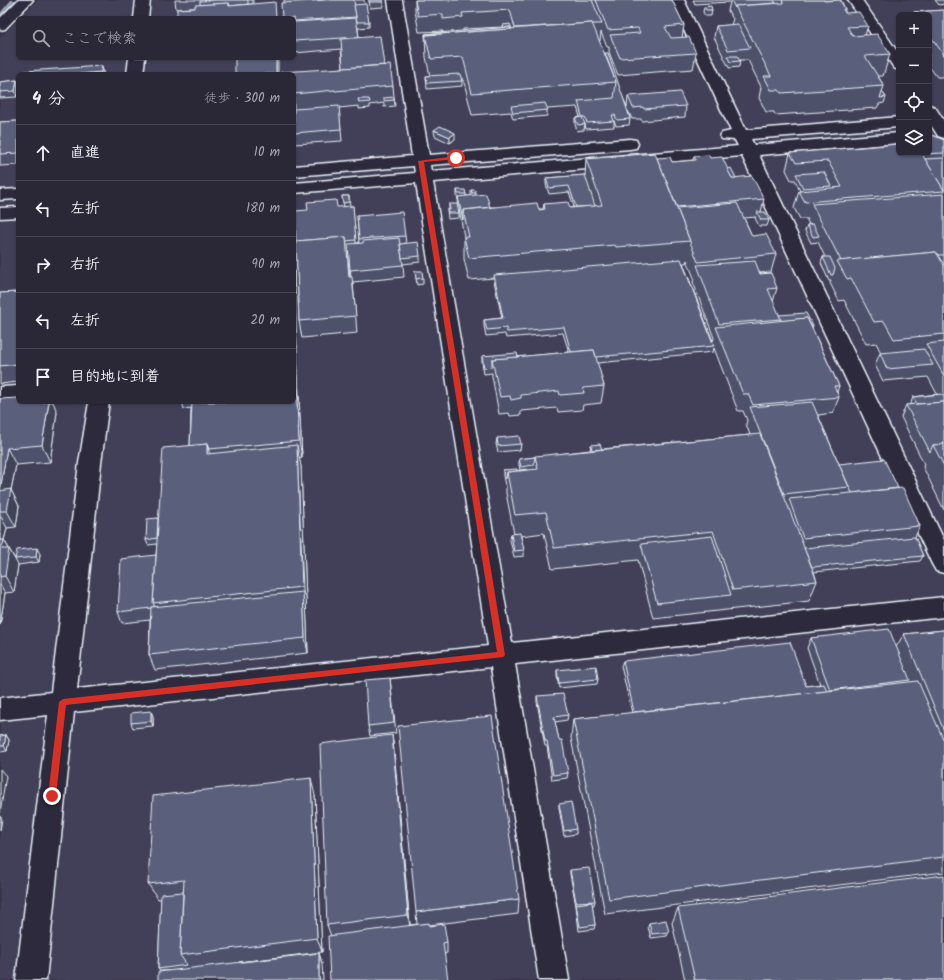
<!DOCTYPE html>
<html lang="ja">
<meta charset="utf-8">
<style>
:root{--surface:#2a2737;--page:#363342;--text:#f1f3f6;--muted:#a5a5ad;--line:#464452}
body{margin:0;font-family:Kalam,"Klee One",sans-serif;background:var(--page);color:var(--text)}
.controls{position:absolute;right:12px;top:12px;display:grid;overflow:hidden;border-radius:6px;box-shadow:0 1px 3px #0004}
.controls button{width:36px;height:36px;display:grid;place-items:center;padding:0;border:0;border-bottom:1px solid var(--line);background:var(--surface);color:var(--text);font:20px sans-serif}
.stop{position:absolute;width:12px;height:12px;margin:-9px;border:3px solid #d93025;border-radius:50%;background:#fff}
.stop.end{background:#d93025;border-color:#fff;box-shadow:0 1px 4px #0008}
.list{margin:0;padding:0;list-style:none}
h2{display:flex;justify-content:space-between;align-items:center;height:52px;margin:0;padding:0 16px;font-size:17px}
h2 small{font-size:13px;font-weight:400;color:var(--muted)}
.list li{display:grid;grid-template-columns:26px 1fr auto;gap:12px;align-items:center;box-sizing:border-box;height:56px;padding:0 16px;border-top:1px solid var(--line)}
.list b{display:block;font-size:15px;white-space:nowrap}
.list em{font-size:13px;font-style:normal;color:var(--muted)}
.icon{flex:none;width:22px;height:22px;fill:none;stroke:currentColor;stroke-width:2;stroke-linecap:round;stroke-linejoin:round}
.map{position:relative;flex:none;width:944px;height:980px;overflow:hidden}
.search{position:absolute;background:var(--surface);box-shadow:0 1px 3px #0004;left:16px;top:16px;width:280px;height:44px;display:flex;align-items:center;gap:10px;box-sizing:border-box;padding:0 14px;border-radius:6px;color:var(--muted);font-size:15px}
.panel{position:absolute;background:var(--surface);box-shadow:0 1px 3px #0004;left:16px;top:72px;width:280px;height:332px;border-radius:6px}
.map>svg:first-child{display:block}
.built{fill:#424158;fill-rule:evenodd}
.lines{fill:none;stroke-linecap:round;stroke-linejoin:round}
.stream{fill:#98a3b5;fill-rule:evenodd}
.minor-casing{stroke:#e8f1f8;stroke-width:3}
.minor{fill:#2f2a3d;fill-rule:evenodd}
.wall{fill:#4d516a;stroke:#e8f1f8;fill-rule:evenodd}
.shaded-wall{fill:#3f4256;stroke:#e8f1f8}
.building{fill:#5a5e7b;stroke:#e8f1f8}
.route{fill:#d93025}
</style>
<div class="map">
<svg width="944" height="980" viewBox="0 0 944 980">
<rect width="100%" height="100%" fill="#383449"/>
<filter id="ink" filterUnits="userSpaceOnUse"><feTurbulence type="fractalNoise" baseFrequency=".025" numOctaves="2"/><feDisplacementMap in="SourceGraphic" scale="8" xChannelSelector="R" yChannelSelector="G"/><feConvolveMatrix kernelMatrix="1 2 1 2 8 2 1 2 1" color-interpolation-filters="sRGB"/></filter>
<g filter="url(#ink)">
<!-- built -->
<path class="built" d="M38,0H944V980H0V38L18,20V58H294V18H20ZM899,15H929V153H899ZM18,74H294V402H18Z"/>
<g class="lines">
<!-- stream -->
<polygon class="stream" points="11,0 17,0 2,17 0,18 0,13"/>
<!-- minor casing -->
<g class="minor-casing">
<g id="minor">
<polygon points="18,0 33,0 5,29 0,30 0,18"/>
<polygon points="136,0 150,0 148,18 134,18"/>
<polygon points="388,0 402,0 429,155 630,139 636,140 638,144 636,148 630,149 430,165 431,171 738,146 735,140 722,139 720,136 722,133 731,131 670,0 684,0 746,130 899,117 899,127 751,139 754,145 899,133 899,143 759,155 944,540 944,573 936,571 932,564 742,156 433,182 512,643 944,597 944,617 515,664 569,980 539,980 491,667 74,712 46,980 16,980 48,715 0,720 0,698 51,692 79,463 89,402 109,402 101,463 77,689 488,646 416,183 294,193 294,183 415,173 414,166 294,176 294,166 412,156"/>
<polygon points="848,0 862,0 899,54 899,70 894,68"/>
<polygon points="129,58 145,58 143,74 127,74"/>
<polygon points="929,105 935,107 944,121 944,138 938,136 929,122"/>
<polygon points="18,189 18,199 0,200 0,190"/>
<polygon points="18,207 18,217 0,218 0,208"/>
<polygon points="18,386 18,400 0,401 0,387"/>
</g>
</g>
<!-- minor -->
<use href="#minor" class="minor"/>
</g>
<!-- wall -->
<g class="wall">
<polygon points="175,0 253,0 253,4 176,9"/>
<polygon points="284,0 364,0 365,4 369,22 369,27 358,28 359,38 384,65 393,86 395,106 384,107 384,103 370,105 370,108 359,109 359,106 339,108 342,141 294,144 294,74 343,68 341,49 294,53 294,18 284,3"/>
<polygon points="369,0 383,0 383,7 370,8"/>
<path d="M415,0H672L684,25L682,38L696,53L693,69L618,75L609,52V47H607L601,32L600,41H599L627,107L628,96L686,106L685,117L642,121L641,119H632L628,111L630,119L629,125L616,126L614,121V127L586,129L585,124L584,130L577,131L575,124V118L580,117L577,107L547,109V116L513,119L511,112L472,115L463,78H462V86L427,89L426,76H430L426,57L425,34L443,32V31L419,32L415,11ZM503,27V28L463,31V29Z"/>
<polygon points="693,0 841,0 845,9 845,13 868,26 865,35 890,54 883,76 878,76 884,86 882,92 886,97 884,103 879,104 877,108 775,115 774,112 766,112 759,98 761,87 748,60 740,60 739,67 729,68 714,37 716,26 731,25 733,19 728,11 730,2 695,4"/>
<polygon points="935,0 944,0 944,4 939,5"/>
<polygon points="704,7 712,10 711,16 705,16 703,12"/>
<polygon points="944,10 944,77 937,77 929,66 929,15 913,15 914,12"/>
<polygon points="102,66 103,72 103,74 25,74"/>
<polygon points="17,80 18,83 17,97 0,98 0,82"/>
<polygon points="18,121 18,165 0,166 0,122"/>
<polygon points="434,130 455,139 450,143 435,136"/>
<polygon points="944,140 944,510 923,467 924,464 901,417 906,405 912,405 911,403 913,397 937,394 928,377 883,381 875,365 880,353 881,353 876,343 866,344 844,300 839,301 830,283 831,281 829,281 821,263 823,257 825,257 818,242 811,243 805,231 807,225 809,224 807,221 808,219 800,219 794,208 799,191 800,191 795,180 791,180 786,170 790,153"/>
<path d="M694,156L710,158L727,169L736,178L764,199L761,212L769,220L767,226H759L755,218L756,217L744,218L752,236L776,254L771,272L760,273L777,288L773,302L779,315L813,326L812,328L839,386L837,392L839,397L833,413L818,415L839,464L898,488L920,526L915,537L923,556L920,561L814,572L817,581L809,601L653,618L638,560L552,569L544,533L521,536L524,550V556L514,557L510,540L511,534H514L506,493V485H505L503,476V470L519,471L520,470L519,465V459L590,450L591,445L602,449L750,435L746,424L747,420L743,411H738L714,348L713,352L597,363L604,386L601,403L583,405L582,410L558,412L557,408L521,411V415L510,416L509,413L499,414L492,376V373L484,374L482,362V356L518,357L569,352L563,333L506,338L505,334L486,336L484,326V320L502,318L494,281V278L469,280L464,259V237L459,208L458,200L457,196V190L466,194V196H471V190L476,193V195L490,207L543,209L544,204L570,208L574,207L569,192L549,194L546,184V178L585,175L586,159L657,158L672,162L693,160ZM687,260L694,278L693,282L714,338L713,341L683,263H686Z"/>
<path d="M342,196H349L350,206H353L356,243H359L357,216L405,236L406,243L420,256V262L403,264L404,277L353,282L357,333L302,338L299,321L296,241L308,210L344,207ZM347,253H349L351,277H350Z"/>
<polygon points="449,204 459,213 459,218 448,219 447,210 449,210"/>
<polygon points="294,270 295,295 294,295 302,457 299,458 301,467 308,653 155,670 149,655 150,620 122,623 118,612 156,555 157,544 148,545 146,540 158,518 190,446 191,408 184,409 182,402 294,402"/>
<polygon points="415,271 423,278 423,284 417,285"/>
<polygon points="18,292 18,382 0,384 0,293"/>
<polygon points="0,399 57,412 50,462 16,465 11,490 19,506 16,527 7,528 4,540 15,559 40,554 39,562 18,565 14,592 5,593 0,625"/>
<polygon points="497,438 521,444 520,450 498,452 496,444"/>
<polygon points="944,630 944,872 605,914 571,738 573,719 632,713 621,666 623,661 806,686 820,684 807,648 811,638 896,647 904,634"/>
<polygon points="557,670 598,679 597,684 559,688 557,676"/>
<polygon points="390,678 396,733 370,736 368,726"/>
<polygon points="537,696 568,715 567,720 555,722 559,740 568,773 567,778 552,780 547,746 545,746 537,702"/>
<polygon points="153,716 153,726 133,728 131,723"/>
<polygon points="6,735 9,740 7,751 0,752 0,736"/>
<polygon points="392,735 410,925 417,924 416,912 519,899 518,914 429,925 429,926 447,942 447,953 445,954 331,936 327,925"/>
<polygon points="315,796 322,952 239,962 319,953 322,964 160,971 158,969 161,899 158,899 148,884"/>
<polygon points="559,804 576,829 576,834 564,836 559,808"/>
<polygon points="570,870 595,901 594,905 592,905 595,925 594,929 579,931 576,906 570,874"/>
<polygon points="678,908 944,980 685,980 672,923"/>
<polygon points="649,923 669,932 667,936 651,938 648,927"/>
</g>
<!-- shaded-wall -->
<g class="shaded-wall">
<rect x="276" y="58" width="2" height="16"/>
<polygon points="102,66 103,72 103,74 101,74 101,72"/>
<polygon points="17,80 18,83 17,97 15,91"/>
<polygon points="455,133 455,139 450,143 450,137"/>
<polygon points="294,270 295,295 294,289"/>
<polygon points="294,293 295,300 297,348 294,331"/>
<polygon points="294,332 297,350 299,400 296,383"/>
<polygon points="296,385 299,402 302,457 299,441"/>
<polygon points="49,402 53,402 57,412 50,462 42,445"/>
<polygon points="207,444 213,466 207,454"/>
<polygon points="297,445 301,467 308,653 305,638"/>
<polygon points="7,448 16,465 11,490 19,506 16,527 7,511 0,491"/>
<polygon points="0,515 7,528 4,540 18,565 14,592 5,576 0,554"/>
<polygon points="37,548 40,554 39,562 36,557"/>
<polygon points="0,584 5,593 0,625"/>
<polygon points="151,711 153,716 153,726 151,721"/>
<polygon points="6,735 9,740 7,751 4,746"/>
<polygon points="392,735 394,750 410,926 408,915"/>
<polygon points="0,769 6,776 0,813"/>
<polygon points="311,778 315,796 322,952 317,938"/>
<polygon points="0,816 2,819 0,831"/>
<polygon points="319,953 322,964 323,980 319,980"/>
</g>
<!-- building -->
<g class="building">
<polygon points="216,0 248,0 248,4 230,6 229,3 200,5 200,1"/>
<polygon points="327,0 354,0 356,17 294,21 294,18 282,18 281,3"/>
<rect x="369" y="0" width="14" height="2"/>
<polygon points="415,0 592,0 602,24 593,24 592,23 515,28 510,10 462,13 463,17 443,19 443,14 418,16"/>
<polygon points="596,0 672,0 684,25 665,27 671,38 689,37 696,53 620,58 610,35 640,33 638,28 608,30"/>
<polygon points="731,0 774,0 776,3 735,6 735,8"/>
<polygon points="782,0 824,0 824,1 840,0 845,9 843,9 845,13 859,12 868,26 847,27 853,36 877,34 890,54 865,56 884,86 781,93 779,90 771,90 764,76 771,76 735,6 783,3"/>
<polygon points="275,2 276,18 177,18 177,9 195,8 195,5 229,3 229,6"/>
<polygon points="366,4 369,22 357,22 354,5"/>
<polygon points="711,6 712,10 706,10 704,7"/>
<polygon points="944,10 944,55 929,34 929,15 915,15 914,12"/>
<polygon points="356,18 359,37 294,41 294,22"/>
<polygon points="592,23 616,82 472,93 463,57 431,59 425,35"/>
<polygon points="510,24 512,29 510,29 510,27 504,28 503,25"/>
<polygon points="738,24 750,48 728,50 716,26"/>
<polygon points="510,27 510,29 425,35 426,37 425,34"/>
<polygon points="380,36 384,65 343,68 341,39"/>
<polygon points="605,53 608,53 628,112 630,119 617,120 615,115 612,115 614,121 587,123 585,117 582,117 578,101 614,98 616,82"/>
<polygon points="727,56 737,56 740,61 730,62"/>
<rect x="235" y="58" width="41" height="16"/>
<polygon points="390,65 393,86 335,91 335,90 294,94 294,74 281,74 281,72"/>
<polygon points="102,66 101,72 79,74 25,74 25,71"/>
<polygon points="460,74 462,81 427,83 426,76"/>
<polygon points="17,80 15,91 0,92 0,82"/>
<polygon points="680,92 686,106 644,109 643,107 633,108 628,96"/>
<polygon points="882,92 886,97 880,98"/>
<polygon points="394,97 394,100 384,101 384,98"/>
<polygon points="358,99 369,99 370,102 359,103"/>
<polygon points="545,103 548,110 513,113 511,106"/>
<polygon points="339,106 341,129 294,133 294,109"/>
<polygon points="582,117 585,124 578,125 575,118"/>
<polygon points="18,121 18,153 0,154 0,122"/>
<polygon points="440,126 455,133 450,137 434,130"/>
<polygon points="929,135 932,135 944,140 944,153 922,154 944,190 944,191 805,202 799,191 842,187 828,161 796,163 790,153 899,144 899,153 929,153"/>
<polygon points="655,153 690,241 616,247 615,245 469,258 464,237 469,237 463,210 537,203 539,210 545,209 544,204 568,202 570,208 602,205 586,159"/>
<polygon points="709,155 710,158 722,157 732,178 752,176 764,199 677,207 657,158 670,157 672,162 696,160 694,156"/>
<polygon points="944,158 944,190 925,159"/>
<polygon points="731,168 736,178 732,178 727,169"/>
<polygon points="824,172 831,186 803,188 796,174"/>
<polygon points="585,175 595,206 576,207 569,186 549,188 546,178"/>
<polygon points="457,190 465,190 466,194 458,194"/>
<polygon points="471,190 475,190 476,193 472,193"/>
<polygon points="486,194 490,207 463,210 463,220 458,197"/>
<polygon points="944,194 944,255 938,255 936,252 841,261 812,204"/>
<polygon points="342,196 349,196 349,202 343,203"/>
<polygon points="336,200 337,207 353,206 356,240 346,241 346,237 296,241 295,211 308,210 307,202"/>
<polygon points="737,203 752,236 766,234 776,254 698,262 690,242 690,241 677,208"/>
<polygon points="449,204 457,204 459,213 448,213 447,210 450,210"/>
<polygon points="402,212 405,236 359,239 357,216"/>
<polygon points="757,212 765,212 769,220 761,220"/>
<polygon points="813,224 819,236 813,237 807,225"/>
<polygon points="346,237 349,277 352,277 356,316 299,321 296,241"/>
<polygon points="399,238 403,265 350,270 348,244 363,243 363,241"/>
<polygon points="418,242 420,256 402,258 400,244"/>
<polygon points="936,252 944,265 944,334 894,339 884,321 874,322 851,278 847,279 837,261"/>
<polygon points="823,257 830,257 835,268 833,275 831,275"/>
<polygon points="681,259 714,346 596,357 594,350 571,352 564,327 507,332 506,328 487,330 484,320 503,318 494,275"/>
<polygon points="755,261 760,274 771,273 777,288 768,289 781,319 719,324 697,265"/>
<polygon points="415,271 422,271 423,278 416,279"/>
<polygon points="18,292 18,364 0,366 0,293"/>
<polygon points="806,313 813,326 811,326 807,318 780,321 781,319 779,315"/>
<polygon points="807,318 839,386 834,386 839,397 753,405 748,394 743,394 716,327"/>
<polygon points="294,332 296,383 294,383"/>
<polygon points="944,342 944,376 926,344"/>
<polygon points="924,349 933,365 887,369 880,353"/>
<polygon points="594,350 604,386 583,388 584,393 560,395 559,391 521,395 521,398 511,400 510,396 500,397 492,359"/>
<polygon points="517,353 518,357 492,359 492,367 484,368 482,356"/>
<polygon points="294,385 296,385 299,441 209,449 207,444 190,446 192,402 294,402"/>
<polygon points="942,394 944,397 944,402 917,404 913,397"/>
<polygon points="18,398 18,402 49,402 42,445 7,448 0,491 11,489 7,511 0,511 0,399"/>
<polygon points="812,402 849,487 784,494 750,407"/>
<polygon points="944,402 944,444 933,445 930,452 906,405"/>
<polygon points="760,434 817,581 733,590 713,531 554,548 546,512 515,515 507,472 538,469 535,456"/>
<polygon points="519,436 521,444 498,446 497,438"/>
<polygon points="207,444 207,454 297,445 302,587 153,603 163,448"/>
<polygon points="600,444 602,449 592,450 591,445"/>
<polygon points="944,444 944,466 933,445"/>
<polygon points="535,457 534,465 521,467 519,459"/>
<polygon points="884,459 898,488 852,493 839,464"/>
<polygon points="517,469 517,471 507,472 506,479 505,479 503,470"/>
<polygon points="527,469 527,470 519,471 519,470"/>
<polygon points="903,488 920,526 803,538 789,499"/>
<polygon points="158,518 157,538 146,540 147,519"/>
<polygon points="520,533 524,550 514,551 511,534"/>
<polygon points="712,536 731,595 657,603 641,544"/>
<polygon points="915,537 923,556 812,567 804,548"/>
<polygon points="0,540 4,540 2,549 9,549 5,576 0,577"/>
<polygon points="37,548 36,557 15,559 17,550"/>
<polygon points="156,555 153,603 155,607 151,607 151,608 118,612 121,559"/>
<polygon points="303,592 305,638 149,655 151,607"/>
<polygon points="889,629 910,680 830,690 811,638"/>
<polygon points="944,630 944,731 904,634"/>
<polygon points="790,642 806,686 824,684 827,691 634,712 623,661"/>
<polygon points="596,666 598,679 559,683 557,670"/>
<polygon points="390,678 394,723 368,726 365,680"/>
<polygon points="918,681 944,741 944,857 609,899 573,719"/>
<polygon points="563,694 568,715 554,717 559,740 562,740 568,773 553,775 547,741 545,741 537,696"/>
<polygon points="151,711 151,721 131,723 131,713"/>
<polygon points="492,716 519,899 416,912 398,726"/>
<polygon points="6,735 4,746 0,746 0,736"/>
<polygon points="392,735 408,915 327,925 320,744"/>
<polygon points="311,778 317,938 180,955 184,880 148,884 153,796"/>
<polygon points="571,802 576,829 564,831 559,804"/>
<polygon points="589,868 595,901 576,902 570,870"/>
<polygon points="944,875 944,980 695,980 678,908"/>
<polygon points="183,892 180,955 187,965 158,969 161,894"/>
<polygon points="592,902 595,925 580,927 576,904"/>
<polygon points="666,920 669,932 652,934 649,923"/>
<polygon points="429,923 429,926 444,924 447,942 443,943 448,980 330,980 328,936"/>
<polygon points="319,953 319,980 158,980 158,972"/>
</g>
</g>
<!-- route -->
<polygon class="route" points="456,156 458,159 424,162 505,655 503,657 66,705 56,796 52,799 49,798 48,796 59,702 63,699 497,652 418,161"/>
</svg>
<div class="controls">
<button>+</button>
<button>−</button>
<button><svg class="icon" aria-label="locate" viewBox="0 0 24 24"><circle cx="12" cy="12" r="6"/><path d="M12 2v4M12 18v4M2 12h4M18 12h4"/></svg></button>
<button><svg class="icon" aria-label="layers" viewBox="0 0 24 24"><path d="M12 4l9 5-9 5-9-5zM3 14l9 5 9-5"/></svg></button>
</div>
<div class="stop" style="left:456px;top:158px"></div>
<div class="stop end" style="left:52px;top:796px"></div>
<div class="search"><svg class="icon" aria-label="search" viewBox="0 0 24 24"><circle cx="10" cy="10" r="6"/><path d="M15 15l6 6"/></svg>ここで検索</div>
<section class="panel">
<h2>4 分<small>徒歩 · 300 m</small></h2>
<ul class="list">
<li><svg class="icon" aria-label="ahead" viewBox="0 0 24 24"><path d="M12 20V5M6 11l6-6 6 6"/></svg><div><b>直進</b></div><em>10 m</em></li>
<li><svg class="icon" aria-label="left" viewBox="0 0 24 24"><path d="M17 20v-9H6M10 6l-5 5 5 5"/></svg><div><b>左折</b></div><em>180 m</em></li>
<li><svg class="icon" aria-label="right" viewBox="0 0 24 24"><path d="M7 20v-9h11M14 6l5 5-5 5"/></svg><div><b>右折</b></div><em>90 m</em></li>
<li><svg class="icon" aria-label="left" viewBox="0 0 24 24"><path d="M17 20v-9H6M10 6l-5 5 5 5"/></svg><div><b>左折</b></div><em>20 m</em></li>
<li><svg class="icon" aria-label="arrive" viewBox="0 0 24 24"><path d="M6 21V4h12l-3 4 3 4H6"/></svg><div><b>目的地に到着</b></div></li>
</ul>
</section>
</div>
